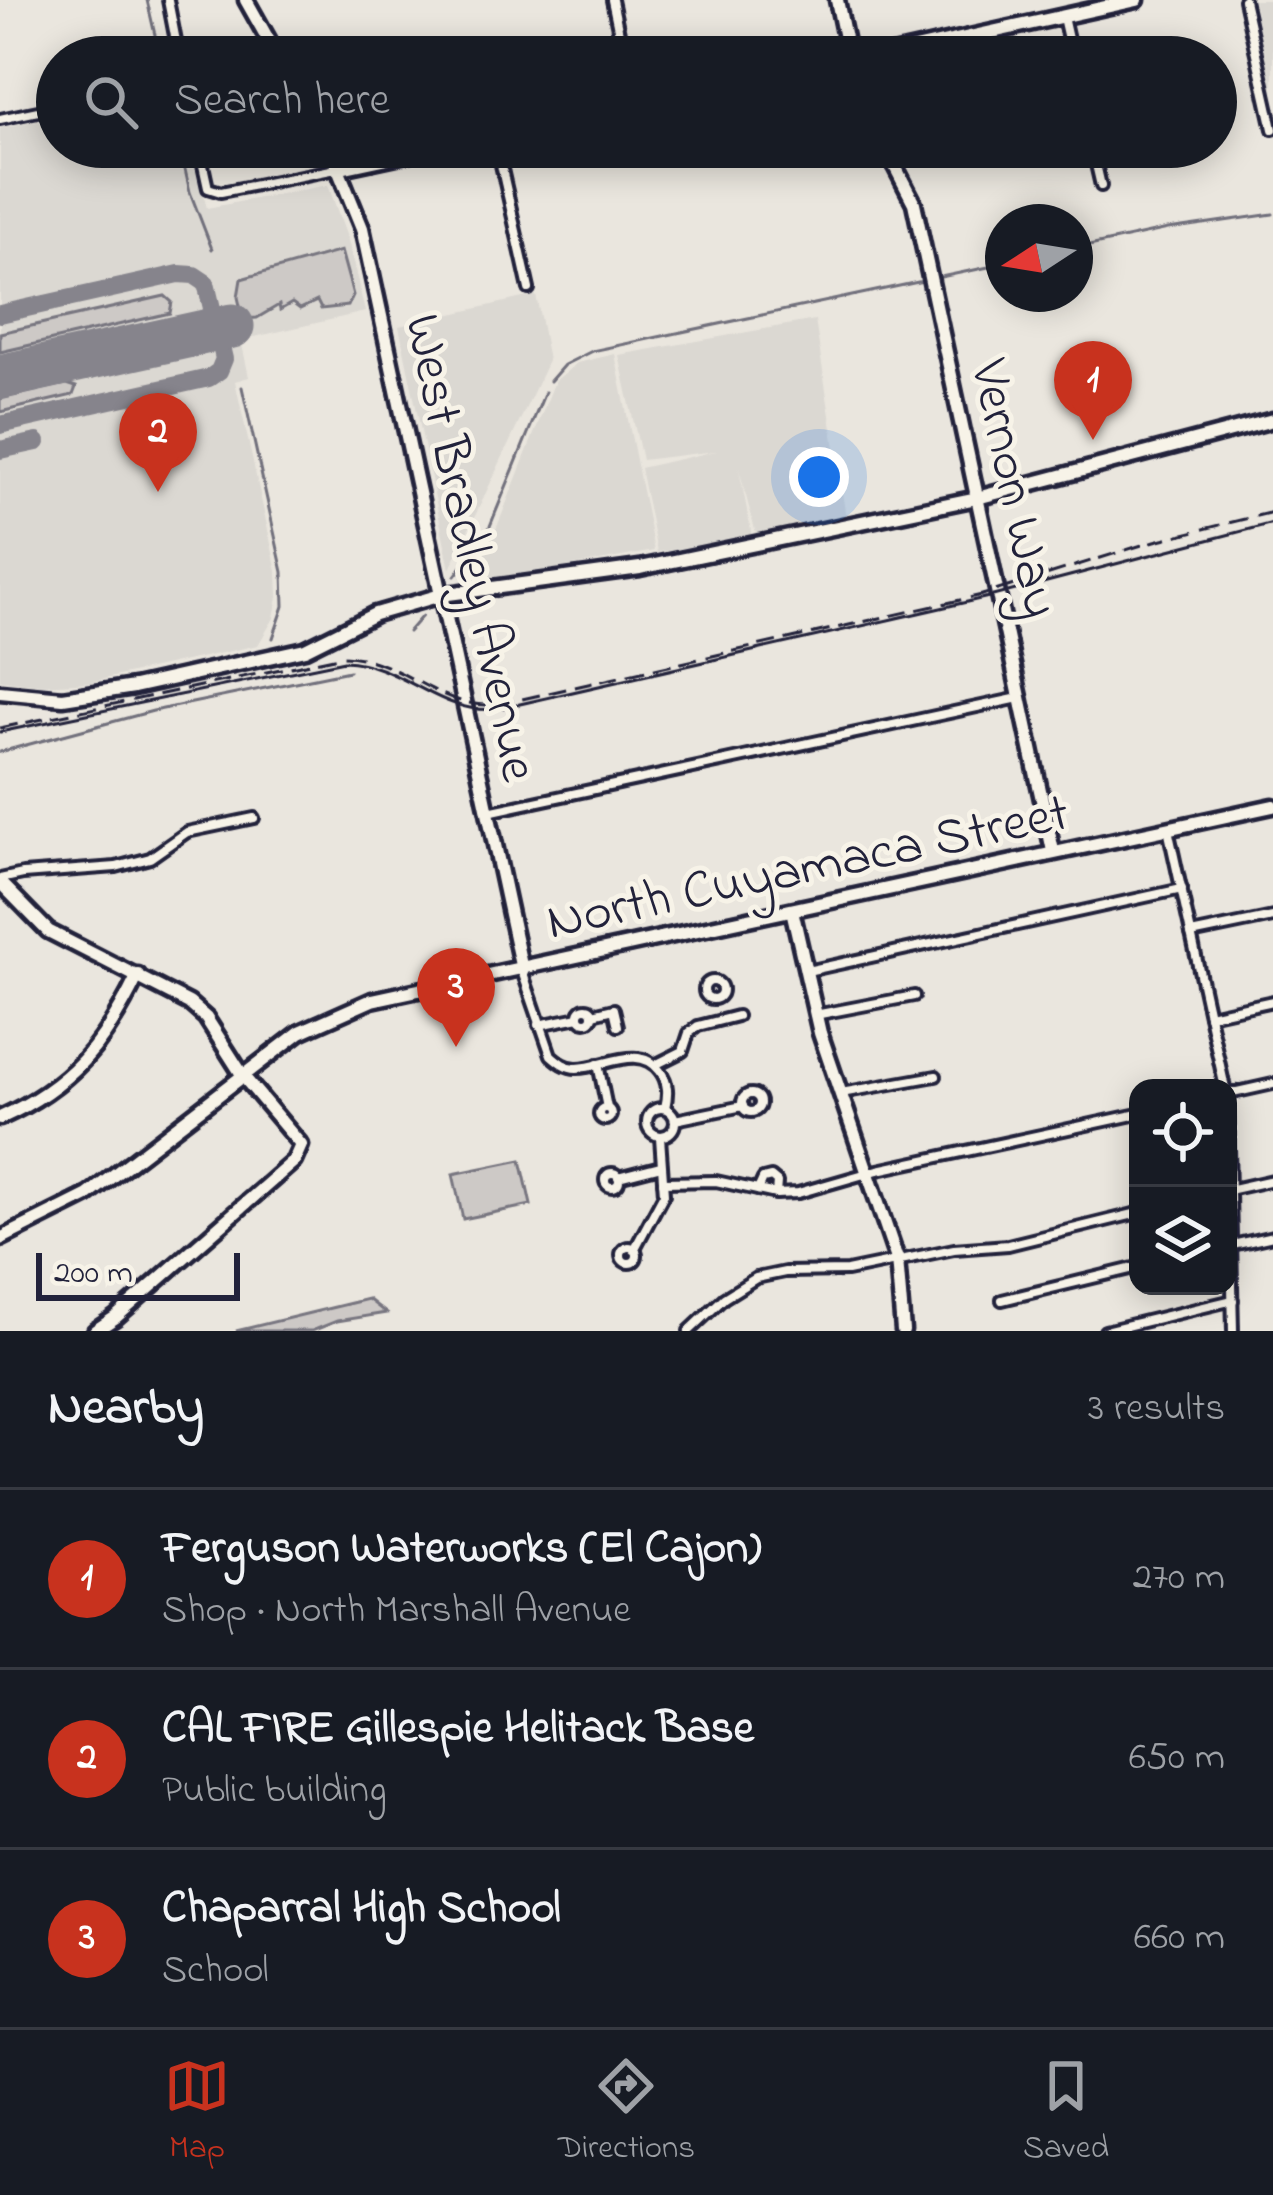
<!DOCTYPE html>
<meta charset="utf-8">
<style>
:root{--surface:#171b24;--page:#242831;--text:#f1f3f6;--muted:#9ea1a6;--line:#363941;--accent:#c8321e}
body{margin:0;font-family:"Indie Flower",sans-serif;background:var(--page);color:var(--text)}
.controls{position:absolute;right:36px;bottom:36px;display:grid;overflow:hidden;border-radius:24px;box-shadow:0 6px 30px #0003}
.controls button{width:108px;height:108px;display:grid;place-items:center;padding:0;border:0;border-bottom:3px solid var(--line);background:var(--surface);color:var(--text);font:60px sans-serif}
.compass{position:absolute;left:985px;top:204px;width:108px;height:108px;border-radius:50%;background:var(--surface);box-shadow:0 6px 30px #0003;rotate:258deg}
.scale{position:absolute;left:36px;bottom:30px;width:204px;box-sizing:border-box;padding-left:12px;border:6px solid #22223b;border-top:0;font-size:33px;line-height:42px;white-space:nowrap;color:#22223b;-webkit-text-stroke:9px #f7f3e8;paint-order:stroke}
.you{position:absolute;left:819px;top:477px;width:42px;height:42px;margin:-30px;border:9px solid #fff;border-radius:50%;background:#1a73e8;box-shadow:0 0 0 18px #1a73e833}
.badge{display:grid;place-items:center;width:78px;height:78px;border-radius:50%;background:var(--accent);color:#fff;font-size:39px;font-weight:700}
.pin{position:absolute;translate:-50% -99px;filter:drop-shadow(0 3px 6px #0008)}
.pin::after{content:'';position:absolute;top:63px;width:42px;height:36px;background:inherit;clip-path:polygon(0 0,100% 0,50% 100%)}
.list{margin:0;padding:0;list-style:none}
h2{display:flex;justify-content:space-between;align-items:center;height:156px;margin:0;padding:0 48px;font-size:51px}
h2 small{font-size:39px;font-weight:400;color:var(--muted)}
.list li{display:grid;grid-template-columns:78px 1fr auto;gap:36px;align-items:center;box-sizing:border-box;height:180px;padding:0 48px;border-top:3px solid var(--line)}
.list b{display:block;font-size:45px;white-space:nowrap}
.list p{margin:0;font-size:39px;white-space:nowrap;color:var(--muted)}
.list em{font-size:39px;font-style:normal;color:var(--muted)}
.icon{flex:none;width:66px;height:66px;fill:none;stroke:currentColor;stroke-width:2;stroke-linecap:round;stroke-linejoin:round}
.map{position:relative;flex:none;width:1273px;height:1331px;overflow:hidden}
.search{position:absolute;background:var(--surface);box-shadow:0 6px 30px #0003;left:36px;right:36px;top:36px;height:132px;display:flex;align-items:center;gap:30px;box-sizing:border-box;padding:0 42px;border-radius:66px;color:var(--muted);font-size:45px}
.sheet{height:696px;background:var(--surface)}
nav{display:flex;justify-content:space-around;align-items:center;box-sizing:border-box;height:168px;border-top:3px solid var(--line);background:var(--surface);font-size:33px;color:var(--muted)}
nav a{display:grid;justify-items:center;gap:6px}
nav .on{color:var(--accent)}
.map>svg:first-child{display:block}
.built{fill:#dbd8d2}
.green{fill:#cdc9c6;stroke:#787680;stroke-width:3}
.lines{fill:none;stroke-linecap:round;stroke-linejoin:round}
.stream{stroke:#716f7b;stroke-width:3}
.taxiway{stroke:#86848c;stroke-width:18}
.runway{stroke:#86848c;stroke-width:45}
.street-casing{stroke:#22223b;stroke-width:16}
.secondary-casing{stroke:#22223b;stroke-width:21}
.street{stroke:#f7f3e8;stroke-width:8}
.secondary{stroke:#f7f3e8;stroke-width:12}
.tram{stroke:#22223b;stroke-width:3}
.rail{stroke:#22223b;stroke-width:3;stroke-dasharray:18 9;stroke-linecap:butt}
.labels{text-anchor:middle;stroke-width:10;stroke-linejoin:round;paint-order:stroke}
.street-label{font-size:54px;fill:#22223b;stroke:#f7f3e8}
</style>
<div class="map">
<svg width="1273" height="1331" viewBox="0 0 1273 1331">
<rect width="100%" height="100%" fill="#eae6de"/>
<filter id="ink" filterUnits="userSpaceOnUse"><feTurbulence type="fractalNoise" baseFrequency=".00833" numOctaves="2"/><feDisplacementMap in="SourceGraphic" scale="24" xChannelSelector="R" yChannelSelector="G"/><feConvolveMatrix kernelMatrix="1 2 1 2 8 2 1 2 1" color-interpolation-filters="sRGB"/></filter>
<g filter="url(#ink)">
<!-- built -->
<g class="built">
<polygon points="1253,0 1273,0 1273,99"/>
<polygon points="57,116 57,147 190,147 207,208 328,185 348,240 365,312 241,340 249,377 235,381 277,571 278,597 274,618 258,645 91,682 41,685 0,680 0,128"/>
<polygon points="536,295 548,361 450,569 399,326"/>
<polygon points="815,320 846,518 757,538 739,469 752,536 711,547 657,552 640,468 716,451 642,460 619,355"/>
<polygon points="615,354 654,551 463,586 497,527 555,381 577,363"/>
</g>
<!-- green -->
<g class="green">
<polygon points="341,251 353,295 348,306 321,309 317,301 300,309 292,303 280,310 279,305 257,318 243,319 238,297 241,279"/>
<polygon points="165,296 172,302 170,313 0,352 0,333"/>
<polygon points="67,384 76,387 73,395 0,412 0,399"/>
<polygon points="521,1160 531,1205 463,1219 453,1174"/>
<polygon points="368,1299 386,1313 337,1321 312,1331 236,1331"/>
</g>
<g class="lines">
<!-- stream -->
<g class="stream">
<polyline points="147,0 160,57"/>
<polyline points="180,147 190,192 212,249"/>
<polyline points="1075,249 1168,229 1273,214"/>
<polyline points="936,278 1003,264"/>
<polyline points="550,381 564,365 592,351 923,281"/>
<polyline points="242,387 283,572 284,606 273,638"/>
<polyline points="455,576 488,531 545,392"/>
<polyline points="408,632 422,616"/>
<polyline points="0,752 153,711 349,671"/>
</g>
<!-- taxiway -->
<g class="taxiway">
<polyline points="0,314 179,274 194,275 206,283 224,359 219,371 209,378 0,425"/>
<polyline points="0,450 37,442"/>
</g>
<!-- runway -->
<polyline class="runway" points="0,377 232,326"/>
<!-- street casing -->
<g class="street-casing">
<g id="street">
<polyline points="168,0 179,57"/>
<polyline points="612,0 624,57"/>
<polyline points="1244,0 1273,129"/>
<polyline points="1063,17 1072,57"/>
<polyline points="0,119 57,107"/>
<polyline points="199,147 208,188 221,192 341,168"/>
<polyline points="497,147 529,289"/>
<polyline points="1092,147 1101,186"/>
<polyline points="488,812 1019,698"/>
<polyline points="1168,829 1225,1088"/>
<polyline points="0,879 23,874 116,867 150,858 187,832 254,818"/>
<polyline points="1191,934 1273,917"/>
<path d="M522,971L551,1055C559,1062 566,1068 577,1068C604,1068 639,1043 660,1071C669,1083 668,1095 665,1108"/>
<polyline points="807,971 1182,889"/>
<circle cx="713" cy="990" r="9"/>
<circle cx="586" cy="1015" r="7"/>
<polyline points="593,1014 614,1009 618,1026"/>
<polyline points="815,1015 914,996"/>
<polyline points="1209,1015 1273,1001"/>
<polyline points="539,1025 579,1017"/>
<polyline points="598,1064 607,1108"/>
<polyline points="655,1065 683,1051 689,1033 698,1026 737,1016"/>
<polyline points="841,1093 936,1076"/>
<polyline points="1228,1094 1273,1084"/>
<circle cx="751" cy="1103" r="9"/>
<polyline points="1228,1102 1233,1331"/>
<circle cx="661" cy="1122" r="14"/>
<circle cx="605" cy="1114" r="6"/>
<polyline points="675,1120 743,1106"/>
<circle cx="612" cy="1180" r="7"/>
<polyline points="618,1177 661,1166"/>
<polyline points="663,1182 716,1181 776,1194 798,1193 878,1170 1138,1114"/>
<polyline points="758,1190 763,1179 771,1177 777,1182 776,1194"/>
<polyline points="1228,1190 1273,1180"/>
<polyline points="1228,1246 1273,1236"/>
<circle cx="629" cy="1255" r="8"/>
<polyline points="634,1250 664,1194 660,1137"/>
<polyline points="1002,1300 1138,1267"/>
<polyline points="689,1331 724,1298 756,1278 785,1272 847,1271 954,1249 1008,1245 1138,1213"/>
<polyline points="1105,1331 1233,1300"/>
</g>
</g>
<!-- secondary casing -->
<g class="secondary-casing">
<g id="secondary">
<polyline points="246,0 278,57"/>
<polyline points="837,0 849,57"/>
<polyline points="879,57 1137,0"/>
<polyline points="329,147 362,228 522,970"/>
<polyline points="885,147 914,203 1053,851"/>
<polyline points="341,168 439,147"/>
<polyline points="0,692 63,698 134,687 305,649 375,614 441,595 640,568 977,498 1273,420"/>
<polyline points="0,882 48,931 189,1003 206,1018 243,1076 301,1145 294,1161 116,1317 95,1331"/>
<polyline points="792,910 820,1033 897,1259 903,1331"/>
<path d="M0,1118C71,1086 105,1044 138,975"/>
<polyline points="0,1239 88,1195 300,1032 372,1000 1273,806"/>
</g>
</g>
<!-- street -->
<use href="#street" class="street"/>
<!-- secondary -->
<use href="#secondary" class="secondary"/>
<!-- tram -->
<path class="tram" d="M0,732L344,661C402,663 439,716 498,709L989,597L1273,523"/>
<!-- rail -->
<path class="rail" d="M0,728L343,656C402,657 441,713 500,704L982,595L1155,541L1273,512"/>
</g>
</g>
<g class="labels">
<!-- street labels -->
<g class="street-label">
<text transform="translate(1018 488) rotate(78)" y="19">Vernon Way</text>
<text transform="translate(474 547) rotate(78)" y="19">West Bradley Avenue</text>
<text transform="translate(807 864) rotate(-12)" y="19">North Cuyamaca Street</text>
</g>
</g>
</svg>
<div class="controls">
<button><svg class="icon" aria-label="locate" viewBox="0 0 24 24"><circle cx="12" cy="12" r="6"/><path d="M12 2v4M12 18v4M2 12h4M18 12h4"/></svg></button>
<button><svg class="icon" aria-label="layers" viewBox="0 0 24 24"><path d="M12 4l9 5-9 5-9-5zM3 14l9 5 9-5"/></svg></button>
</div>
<svg class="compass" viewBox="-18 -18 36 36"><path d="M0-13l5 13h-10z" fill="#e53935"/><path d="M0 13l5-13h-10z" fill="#9ea1a6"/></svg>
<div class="scale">200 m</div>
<div class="you"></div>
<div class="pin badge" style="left:1093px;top:440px">1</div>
<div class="pin badge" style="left:158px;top:492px">2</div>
<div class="pin badge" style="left:456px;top:1047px">3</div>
<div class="search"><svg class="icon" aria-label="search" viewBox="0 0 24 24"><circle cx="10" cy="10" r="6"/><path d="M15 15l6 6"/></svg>Search here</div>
</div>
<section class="sheet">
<h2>Nearby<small>3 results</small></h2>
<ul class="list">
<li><span class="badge">1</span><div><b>Ferguson Waterworks (El Cajon)</b><p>Shop · North Marshall Avenue</p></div><em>270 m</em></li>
<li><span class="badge">2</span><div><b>CAL FIRE Gillespie Helitack Base</b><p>Public building</p></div><em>650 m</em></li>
<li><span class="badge">3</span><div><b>Chaparral High School</b><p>School</p></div><em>660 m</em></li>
</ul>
</section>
<nav>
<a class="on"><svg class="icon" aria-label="map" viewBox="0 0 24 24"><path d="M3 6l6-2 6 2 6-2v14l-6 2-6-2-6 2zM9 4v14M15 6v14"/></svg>Map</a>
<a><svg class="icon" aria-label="directions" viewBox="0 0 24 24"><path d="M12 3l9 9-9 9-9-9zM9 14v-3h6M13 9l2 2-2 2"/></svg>Directions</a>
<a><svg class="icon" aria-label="saved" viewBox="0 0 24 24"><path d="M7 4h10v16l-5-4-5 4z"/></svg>Saved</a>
</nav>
